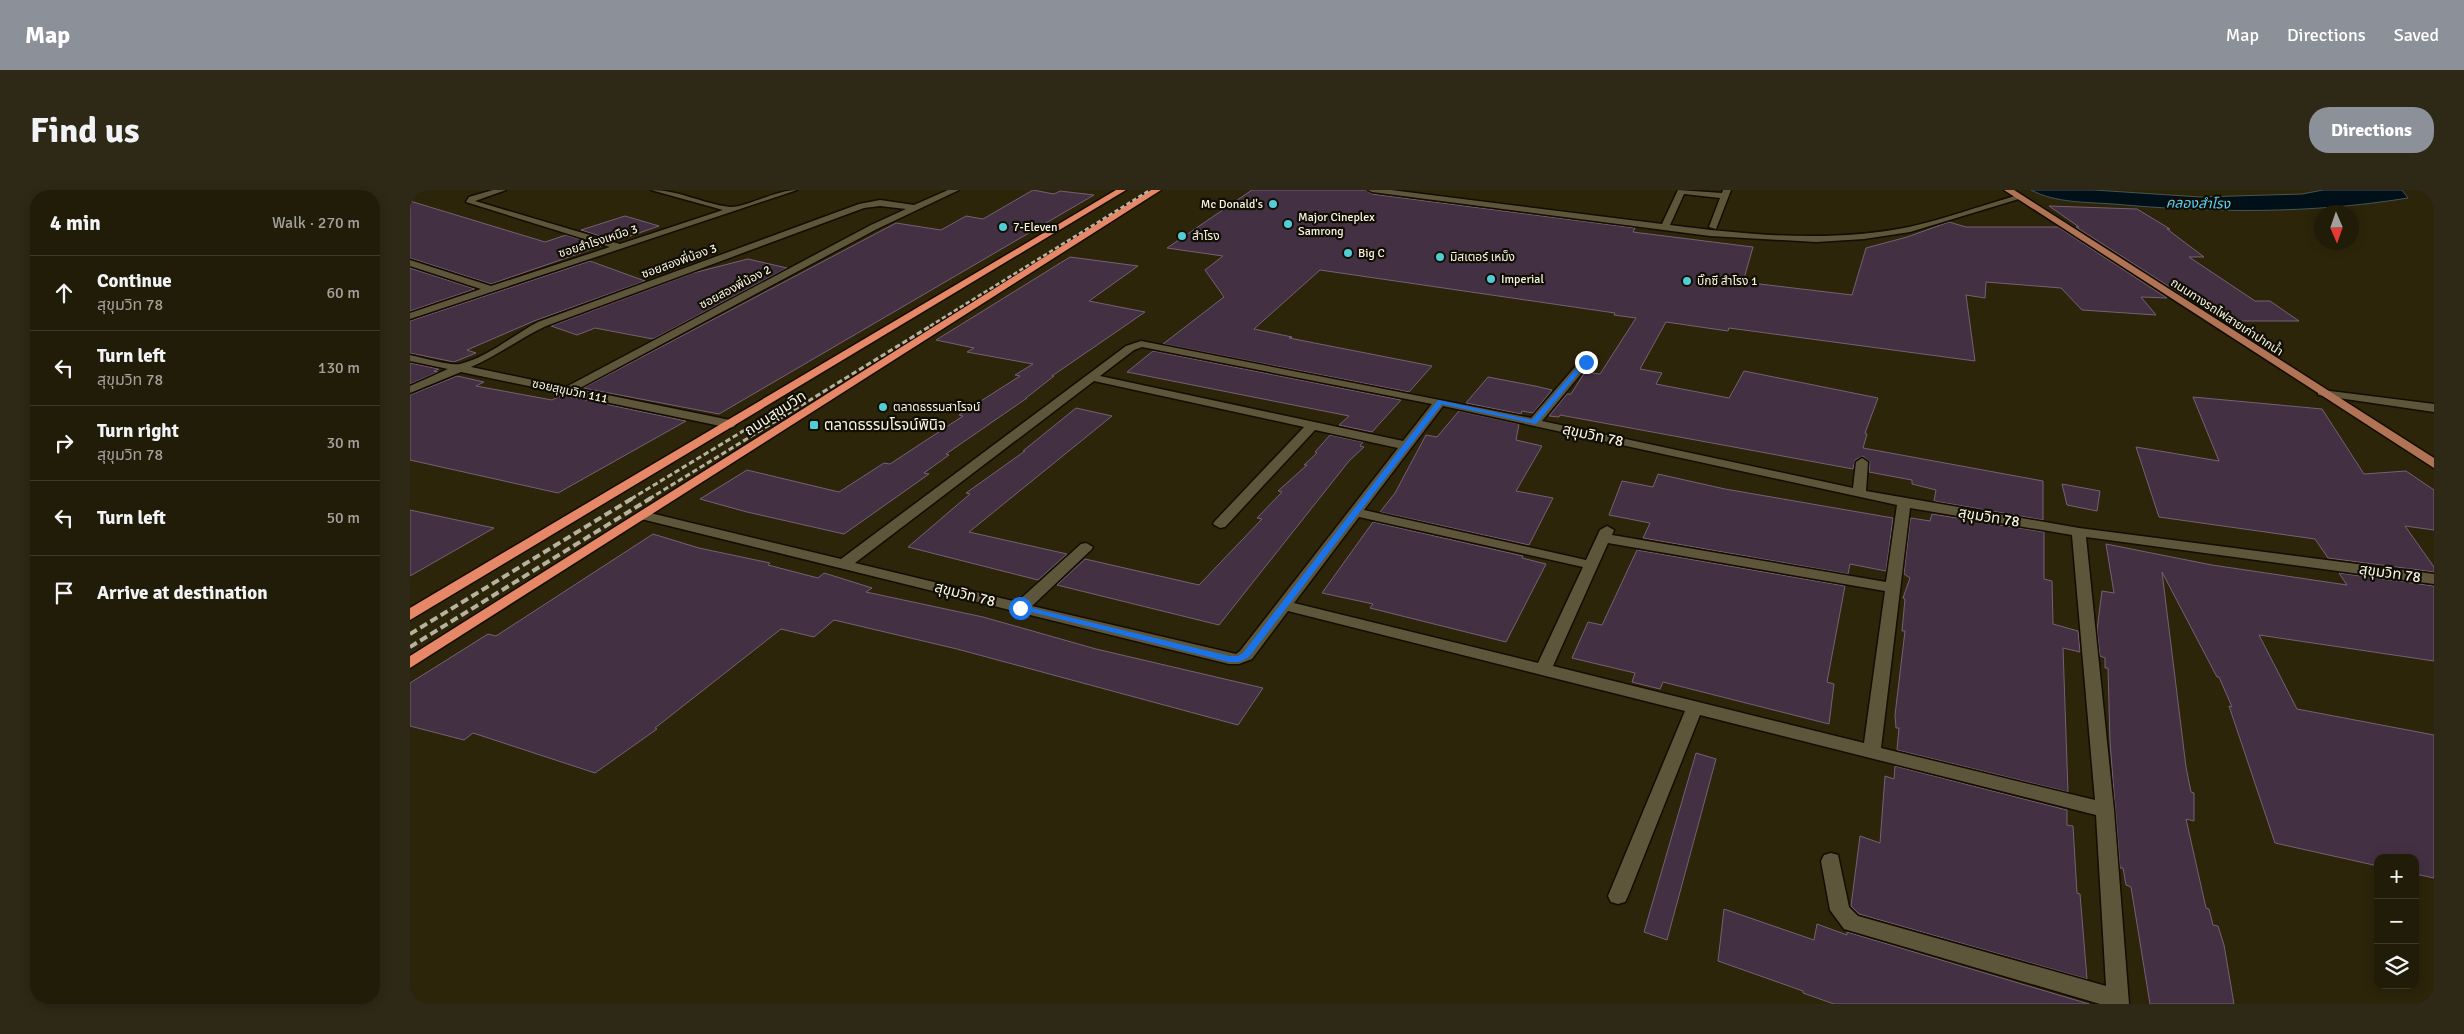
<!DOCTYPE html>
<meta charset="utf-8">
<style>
:root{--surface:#211c08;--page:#2d2916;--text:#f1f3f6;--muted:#a2a19c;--line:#3e3a29;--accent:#8c9099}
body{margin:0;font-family:Signika,"Noto Sans Thai",sans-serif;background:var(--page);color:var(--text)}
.controls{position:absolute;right:15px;bottom:15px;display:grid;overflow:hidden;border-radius:10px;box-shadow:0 2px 12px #0003}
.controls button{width:45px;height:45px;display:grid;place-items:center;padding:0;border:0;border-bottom:1px solid var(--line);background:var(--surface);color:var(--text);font:25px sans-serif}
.compass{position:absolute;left:1904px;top:15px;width:45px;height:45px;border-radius:50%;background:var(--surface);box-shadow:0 2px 12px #0003;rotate:178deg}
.stop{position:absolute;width:15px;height:15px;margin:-11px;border:4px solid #1a73e8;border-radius:50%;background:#fff}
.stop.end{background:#1a73e8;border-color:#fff;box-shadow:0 1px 5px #0008}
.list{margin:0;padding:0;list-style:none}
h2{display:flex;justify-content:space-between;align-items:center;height:65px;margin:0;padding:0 20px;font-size:21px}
h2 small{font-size:16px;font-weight:400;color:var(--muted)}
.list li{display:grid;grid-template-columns:32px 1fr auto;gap:15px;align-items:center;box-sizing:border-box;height:75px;padding:0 20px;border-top:1px solid var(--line)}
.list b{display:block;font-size:19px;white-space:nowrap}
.list p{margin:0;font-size:16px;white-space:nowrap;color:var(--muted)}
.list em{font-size:16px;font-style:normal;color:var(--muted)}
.icon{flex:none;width:28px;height:28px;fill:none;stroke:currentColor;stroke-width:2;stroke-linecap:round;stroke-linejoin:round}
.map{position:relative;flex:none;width:2024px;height:814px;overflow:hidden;border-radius:20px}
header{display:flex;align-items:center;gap:30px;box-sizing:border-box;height:70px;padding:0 25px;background:var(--accent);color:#fff}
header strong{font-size:24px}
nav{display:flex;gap:28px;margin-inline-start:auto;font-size:18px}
.intro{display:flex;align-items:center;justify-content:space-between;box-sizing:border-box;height:120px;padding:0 30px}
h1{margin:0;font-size:35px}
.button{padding:12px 22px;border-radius:20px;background:var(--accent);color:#fff;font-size:18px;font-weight:700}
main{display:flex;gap:30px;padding:0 30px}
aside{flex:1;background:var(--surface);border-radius:20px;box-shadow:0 2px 12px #0003}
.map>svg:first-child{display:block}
.water{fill:#001019;stroke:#4a5456}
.building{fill:#443043;stroke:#766074}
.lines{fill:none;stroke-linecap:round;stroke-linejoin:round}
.minor-casing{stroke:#140d00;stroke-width:3}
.major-casing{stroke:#140d00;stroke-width:3}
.highway-casing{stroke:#140d00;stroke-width:3}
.minor{fill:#5e563b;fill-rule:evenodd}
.major{fill:#b07356;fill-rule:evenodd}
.highway{fill:#e68768;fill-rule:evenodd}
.rail-far2{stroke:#b7b29f;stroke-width:2.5;stroke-dasharray:4.5 2.5;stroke-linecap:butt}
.rail-far1{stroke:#b7b29f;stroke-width:3;stroke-dasharray:5.5 3;stroke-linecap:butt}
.rail{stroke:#b7b29f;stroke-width:4;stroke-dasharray:8 4;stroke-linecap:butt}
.route{fill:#1a73e8}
.poi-dot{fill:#52ccd5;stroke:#110e04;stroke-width:2}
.labels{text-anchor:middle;stroke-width:4.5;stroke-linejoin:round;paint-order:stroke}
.far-poi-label{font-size:12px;fill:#f8f4e4;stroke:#110e04;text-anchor:start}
.far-street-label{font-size:12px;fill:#f8f4e4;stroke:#110e04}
.far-water-label{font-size:14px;font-style:italic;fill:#57d0fb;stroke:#110e04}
.street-label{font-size:15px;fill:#f8f4e4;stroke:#110e04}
.poi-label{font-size:15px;fill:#f8f4e4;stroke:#110e04;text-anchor:start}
</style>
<header>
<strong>Map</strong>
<nav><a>Map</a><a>Directions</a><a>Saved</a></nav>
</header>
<div class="intro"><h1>Find us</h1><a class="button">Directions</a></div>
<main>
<aside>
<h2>4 min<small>Walk · 270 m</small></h2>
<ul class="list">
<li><svg class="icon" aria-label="ahead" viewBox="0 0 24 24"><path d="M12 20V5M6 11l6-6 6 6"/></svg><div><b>Continue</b><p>สุขุมวิท 78</p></div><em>60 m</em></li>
<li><svg class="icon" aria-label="left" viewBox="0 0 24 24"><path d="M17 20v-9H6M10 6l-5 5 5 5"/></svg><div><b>Turn left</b><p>สุขุมวิท 78</p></div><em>130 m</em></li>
<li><svg class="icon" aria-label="right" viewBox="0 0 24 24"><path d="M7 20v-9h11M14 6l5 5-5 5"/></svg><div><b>Turn right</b><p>สุขุมวิท 78</p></div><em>30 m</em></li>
<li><svg class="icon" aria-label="left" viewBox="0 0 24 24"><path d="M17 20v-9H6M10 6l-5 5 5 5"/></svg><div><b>Turn left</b></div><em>50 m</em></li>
<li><svg class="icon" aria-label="arrive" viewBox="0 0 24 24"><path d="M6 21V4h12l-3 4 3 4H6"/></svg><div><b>Arrive at destination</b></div></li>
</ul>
</aside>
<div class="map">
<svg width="2024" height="814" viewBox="0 0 2024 814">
<rect width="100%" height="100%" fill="#2c250a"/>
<!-- water -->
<path class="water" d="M1621,0H1684L1790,7L1892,4L1913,0H1992L1998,8C1900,24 1802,23 1703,14C1676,12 1645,13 1621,0Z"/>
<!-- building -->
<g class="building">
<polygon points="623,0 644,4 650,1 684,5 309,224 173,198 486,33 531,40 556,26 573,29"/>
<polygon points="842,0 956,0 962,4 1225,38 1223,42 1343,57 1333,92 1442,105 1456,58 1497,47 1539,32 1556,37 1648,37 1757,108 1731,107 1746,125 1672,120 1651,98 1576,92 1575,108 1556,105 1565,171 1319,138 1318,141 1256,132 1230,179 1252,183 1246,194 1319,208 1334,181 1468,208 1455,243 1457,244 1453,258 1633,291 1633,330 1524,311 1526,300 1502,294 1502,290 1459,282 1460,272 1453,266 1445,270 1443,279 1150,225 1149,227 1139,226 1157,204 1161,204 1175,182 1190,184 1226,128 1204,125 1205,123 910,80 844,139 882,147 879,148 1022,176 999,202 753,154 814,107 795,80 813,66 757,58"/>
<polygon points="0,11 135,52 156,45 191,56 81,94 0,68"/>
<polygon points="1639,16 1727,19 1760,39 1757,39 1794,67 1779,67 1845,111 1860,111 1889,131 1819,131 1789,109 1777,108 1666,37 1669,37"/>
<polygon points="215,26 249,36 206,51 171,40"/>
<polygon points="660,67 728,76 679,111 735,122 642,186 644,186 616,208 617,208 536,264 539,265 514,283 519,284 434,344 337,322 290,309 337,280 429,302 474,273 480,274 553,226 549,225 610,186 605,185 623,174 557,162 564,158 526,150"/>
<polygon points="338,69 377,78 243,149 185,138 167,145 141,136 283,83"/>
<polygon points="180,71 235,91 124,131 57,160 66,163 44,172 0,163 0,131"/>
<polygon points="0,78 65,99 0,121"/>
<polygon points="743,161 991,210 962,242 929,235 939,226 717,182"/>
<polygon points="0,173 29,179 24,181 28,182 0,194"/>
<polygon points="47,186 74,192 66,196 142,210 152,205 276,231 148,303 0,270 0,205"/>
<polygon points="1078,187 1125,196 1142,200 1123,223 1112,221 1111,224 1056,213"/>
<polygon points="1783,207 1912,219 1954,284 1996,281 2024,300 2024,340 1995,336 2024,377 2024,382 1918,368 1905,349 1749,327 1726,257 1809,271"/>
<polygon points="666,218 702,226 559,342 657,364 628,390 498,357 560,304 556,303 615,261 613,261"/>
<polygon points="1049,221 1109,234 1106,250 1132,256 1106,301 1143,308 1119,355 970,322 985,303 1016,245 1027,247"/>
<polygon points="920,245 953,252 950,256 954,257 939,271 809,435 647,395 675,369 789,395 852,329 847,328 872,302 868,301 897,275 894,275 907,263 905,262"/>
<polygon points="1248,284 1315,299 1483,328 1476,381 1440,374 1438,384 1233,348 1240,333 1199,325 1212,291 1243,297"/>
<polygon points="1652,294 1690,301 1687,321 1657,315"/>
<polygon points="0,320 84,338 0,386"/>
<polygon points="1522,324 1634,342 1634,389 1642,391 1643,434 1668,441 1670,462 1653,458 1658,602 1487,560 1489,538 1486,538 1485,525 1495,441 1492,441 1495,409 1493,408 1500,388 1494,384 1500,331 1501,328 1520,331"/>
<polygon points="963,332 1113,366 1112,368 1136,374 1096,452 960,418 963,414 912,403"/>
<polygon points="243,344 289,358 360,373 358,375 408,388 414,383 427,387 462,398 456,402 573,427 686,459 853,498 828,535 547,459 424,430 404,447 371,439 245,538 247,539 185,583 63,543 54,550 0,536 0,493 78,444 86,446"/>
<polygon points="1696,354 1802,375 1937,395 1929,383 2024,396 2024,471 1849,445 1887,519 2024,545 2024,688 2005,684 2005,668 1968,668 1968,676 1865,653 1819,516 1822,517 1809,487 1807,487 1752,382 1776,577 1781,602 1784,603 1784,631 1776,629 1796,718 1799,719 1803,735 1808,736 1814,755 1824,814 1740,814 1721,697 1716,695 1713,678 1710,678 1700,552 1698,478 1695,478 1695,468 1690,466 1687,440 1692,401 1704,403"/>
<polygon points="1227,360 1435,396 1417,492 1424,494 1419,534 1253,492 1250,499 1222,492 1225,483 1162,468 1178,432 1192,435"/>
<polygon points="1286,563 1306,569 1257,750 1234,742"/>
<polygon points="1485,576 1657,620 1657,635 1663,636 1667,703 1670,704 1677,789 1449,724 1441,716 1450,646 1470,653 1475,586 1484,589"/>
<polygon points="1314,719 1404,750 1407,734 1437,745 1437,742 1679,814 1424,814 1393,803 1393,801 1308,771"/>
</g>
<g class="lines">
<!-- minor casing -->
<g class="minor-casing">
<g id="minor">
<path d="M83,0H96L65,11L210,54L313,20L241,0C269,0 293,14 320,17C335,18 365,0 387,0L0,129V123L71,99L0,76V70L81,96L200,57L56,12L59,7Z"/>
<path d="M538,0H549L467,39L168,199L320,230L324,231L326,234L324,237L320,238L51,182L0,203V196L38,179L0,171V165C11,167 39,176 50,174C78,167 103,145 128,132L449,14L470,10L504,15ZM470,16L496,19L461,35L156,197L61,177C88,165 109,149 136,136L454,18Z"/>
<path d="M958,0H981L1252,34L1268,0L1312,3L1313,0H1321L1306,39L1299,37L1310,8L1274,4L1260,35C1338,45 1421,53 1499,37C1535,29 1570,16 1605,6L1612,8L1500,42L1454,49L1406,52L1300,46L962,2Z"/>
<path d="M731,151L1121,228L1171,170H1179V174L1132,231L1443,298L1446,272L1452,268L1458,272L1456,301L1669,338L2024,384V394L1676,347L1704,620L1719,814H1690L1434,739L1420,720L1411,671L1414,665L1421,663L1428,665L1439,717L1448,726L1696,796L1686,625L1290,525L1218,706L1215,712L1208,714L1201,712L1198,706L1275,521L878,421L842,469L829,474H819L231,329L229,326L236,322L431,369L716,156ZM732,157L1022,214L993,251L690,186L724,160ZM684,191L894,237L805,331L803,334L810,338L815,337L905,240L988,258L830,461L826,464L622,416L681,360L683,357L676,353L671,354L607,412L445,373ZM1033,216L1487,315L1476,392L1202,345L1204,340L1197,336L1190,340L1176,370L954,320ZM1500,318L1662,345L1685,610L1471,558ZM949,327L1173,377L1128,473L884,413ZM1198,353L1475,401L1454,553L1143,476Z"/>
<polygon points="1912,200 2024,214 2024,222 1908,205 1908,201"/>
</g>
</g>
<!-- major casing -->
<g class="major-casing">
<polygon id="major" points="1594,0 1604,0 2024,268 2024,278"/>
</g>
<!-- highway casing -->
<g class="highway-casing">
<g id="highway">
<polygon points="706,0 716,0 0,430 0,418"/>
<polygon points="741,0 751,0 0,478 0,466"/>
</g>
</g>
<!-- minor -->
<use href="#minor" class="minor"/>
<!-- major -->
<use href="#major" class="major"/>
<!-- highway -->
<use href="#highway" class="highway"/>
<!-- rail-far2 -->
<polyline class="rail-far2" points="520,136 740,0"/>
<!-- rail-far1 -->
<g class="rail-far1">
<polyline points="221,309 376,215"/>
<polyline points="239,309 522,135"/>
</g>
<!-- rail -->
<g class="rail">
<polyline points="0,444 223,308"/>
<polyline points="0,457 241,308"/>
</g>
</g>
<!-- route -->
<polygon class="route" points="1173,171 1178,172 1126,234 1032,214 839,467 830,472 819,472 606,418 610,415 819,466 828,466 833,463 1028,210 1122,230"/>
<!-- markers -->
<g class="poi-dot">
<circle cx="863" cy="14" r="5"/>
<circle cx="878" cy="34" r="5"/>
<circle cx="593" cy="37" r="5"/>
<circle cx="772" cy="46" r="5"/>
<circle cx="938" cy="63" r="5"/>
<circle cx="1030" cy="67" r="5"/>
<circle cx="1081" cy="89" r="5"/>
<circle cx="1277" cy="91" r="5"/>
<circle cx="473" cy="217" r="5"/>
<rect x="399" y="230" width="10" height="10" rx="2.5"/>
</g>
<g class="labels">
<!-- far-poi labels -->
<g class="far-poi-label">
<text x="853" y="18" text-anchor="end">Mc Donald's</text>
<text x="888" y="31">Major Cineplex<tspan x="888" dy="14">Samrong</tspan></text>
<text x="603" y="41">7-Eleven</text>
<text x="782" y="50">สำโรง</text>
<text x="948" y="67">Big C</text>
<text x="1040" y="71">มิสเตอร์ เหม็ง</text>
<text x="1091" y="93">Imperial</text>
<text x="1287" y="95">บิ๊กซี สำโรง 1</text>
<text x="483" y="221">ตลาดธรรมสาโรจน์</text>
</g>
<!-- far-street labels -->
<g class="far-street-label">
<text transform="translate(188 51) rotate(-18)" y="4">ซอยสำโรงเหนือ 3</text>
<text transform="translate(269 71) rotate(-20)" y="4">ซอยสองพี่น้อง 3</text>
<text transform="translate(325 97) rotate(-28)" y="4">ซอยสองพี่น้อง 2</text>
<text transform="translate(1817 127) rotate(33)" y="4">ถนนทางรถไฟสายเก่าปากน้ำ</text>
<text transform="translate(160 201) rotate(12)" y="4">ซอยสุขุมวิท 111</text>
</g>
<!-- far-water labels -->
<g class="far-water-label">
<text transform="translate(1788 13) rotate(1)" y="5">คลองสำโรง</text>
</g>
<!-- street labels -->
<g class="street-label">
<text transform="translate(365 223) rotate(-33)" y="5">ถนนสุขุมวิท</text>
<text transform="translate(1183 245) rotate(12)" y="5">สุขุมวิท 78</text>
<text transform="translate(1579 327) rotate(9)" y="5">สุขุมวิท 78</text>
<text transform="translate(1980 383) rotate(8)" y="5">สุขุมวิท 78</text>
<text transform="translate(555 404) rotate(14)" y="5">สุขุมวิท 78</text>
</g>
<!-- poi labels -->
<g class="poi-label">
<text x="414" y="240">ตลาดธรรมโรจน์พินิจ</text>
</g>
</g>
</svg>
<div class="controls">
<button>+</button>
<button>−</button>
<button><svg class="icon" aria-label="layers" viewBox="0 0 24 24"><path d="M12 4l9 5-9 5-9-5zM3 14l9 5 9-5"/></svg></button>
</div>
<svg class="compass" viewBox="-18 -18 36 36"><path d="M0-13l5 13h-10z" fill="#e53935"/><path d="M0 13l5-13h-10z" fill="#a2a19c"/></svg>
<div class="stop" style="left:610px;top:418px"></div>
<div class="stop end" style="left:1176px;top:172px"></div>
</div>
</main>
